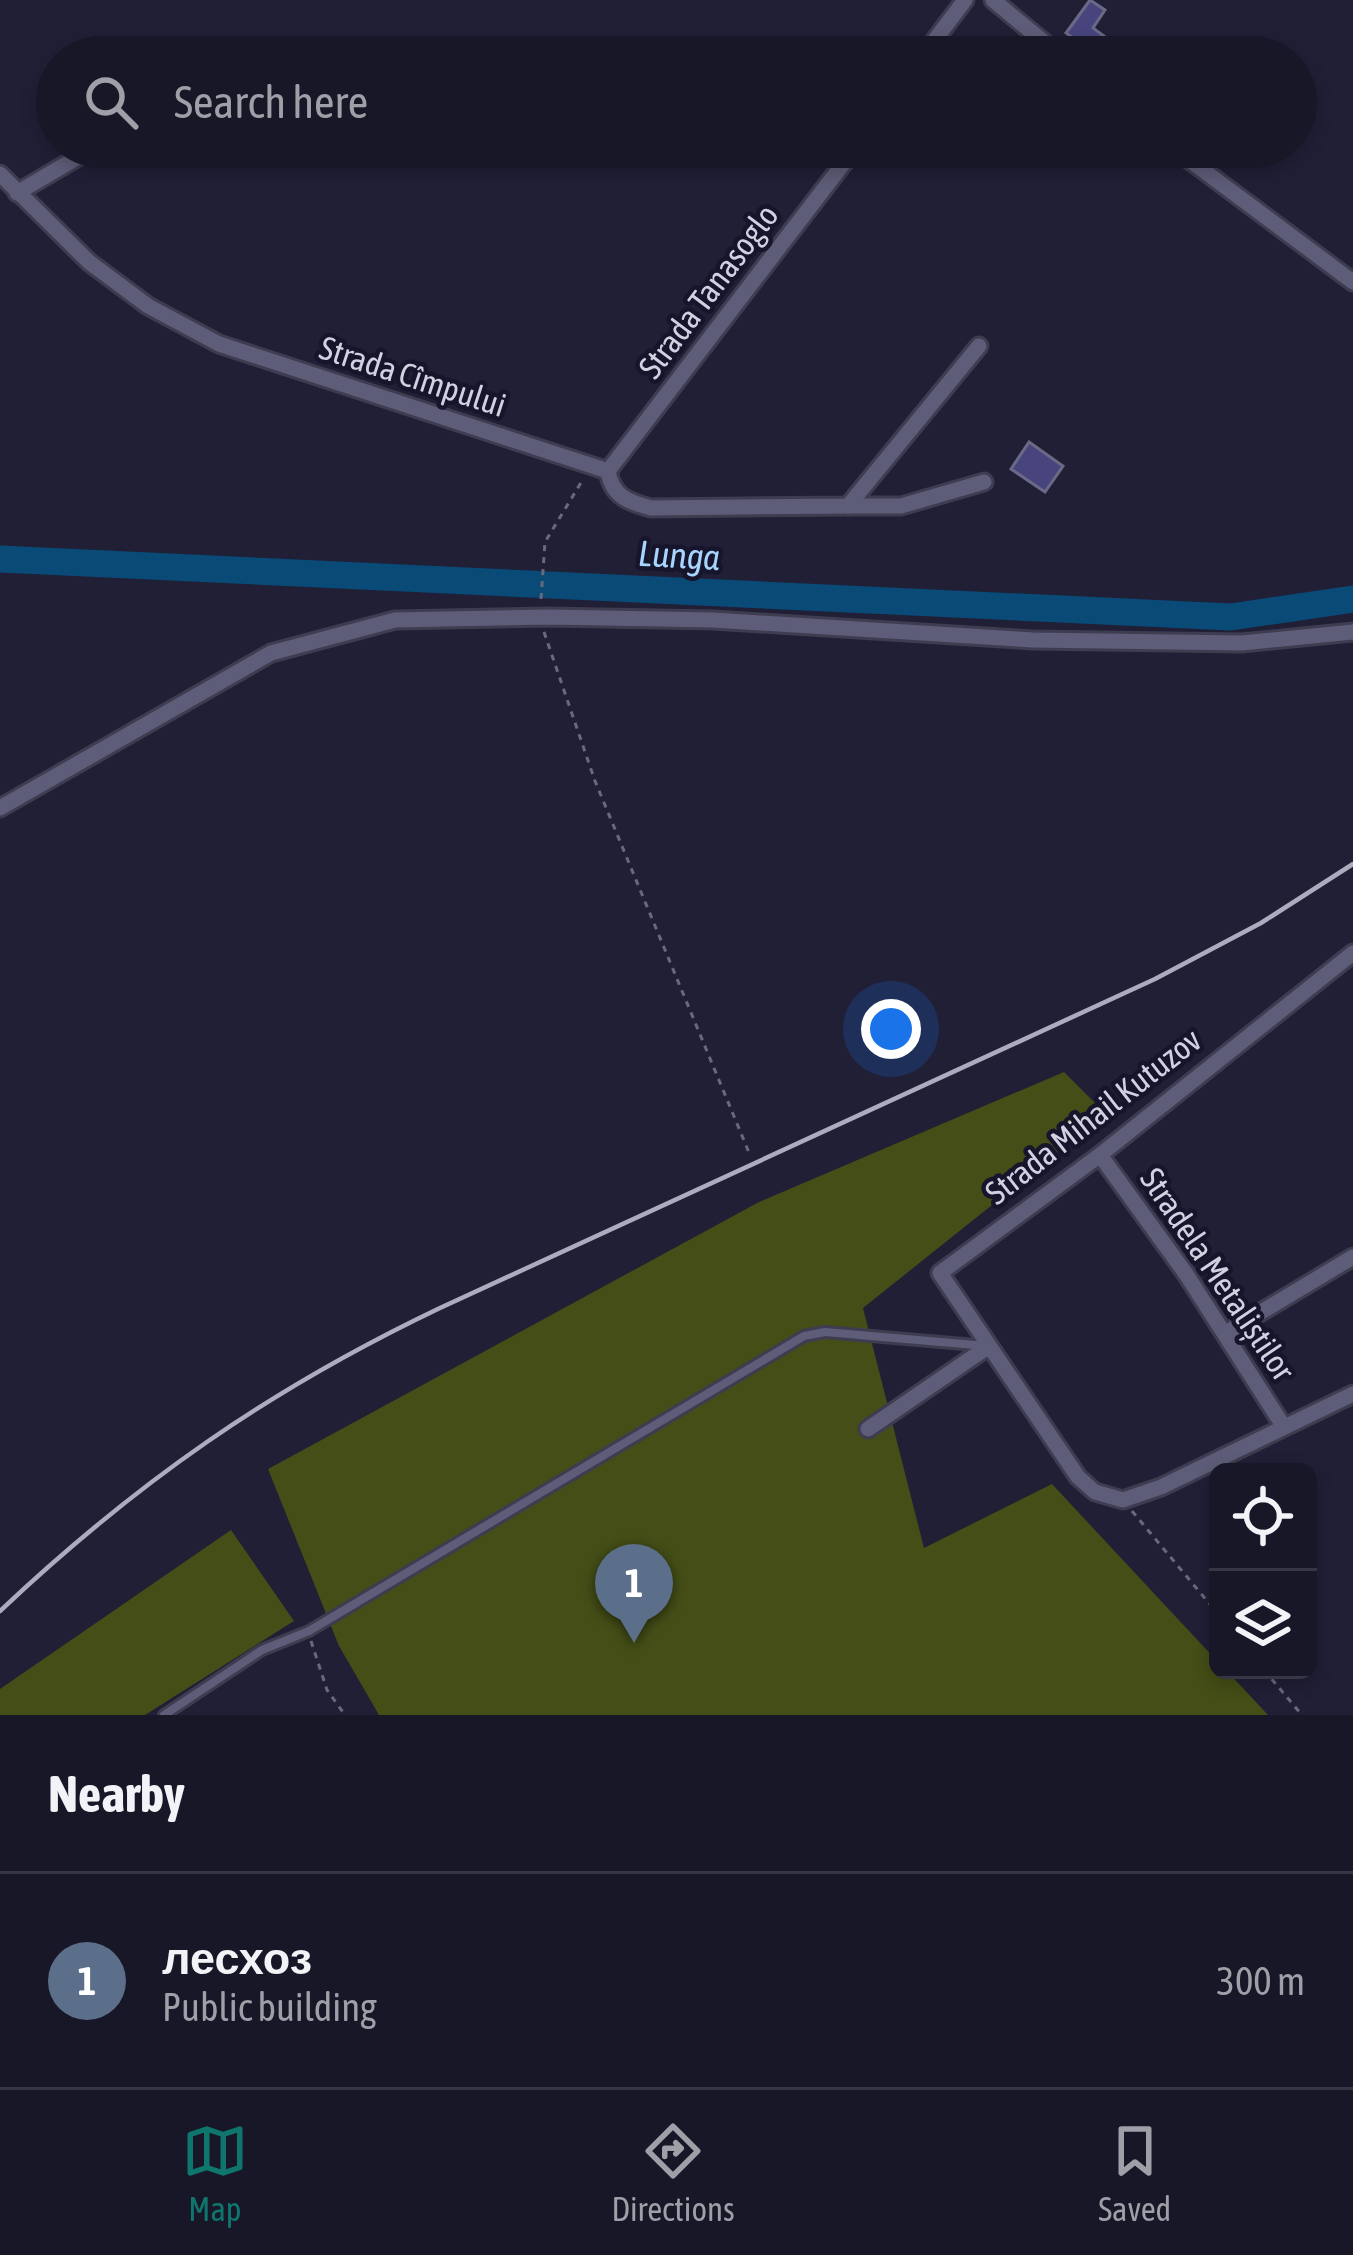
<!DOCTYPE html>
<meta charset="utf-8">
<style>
:root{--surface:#181728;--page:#212030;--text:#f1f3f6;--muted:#9f9fa8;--line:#363645;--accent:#0f766e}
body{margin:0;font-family:"Asap Condensed",sans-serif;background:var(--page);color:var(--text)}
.controls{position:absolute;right:36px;bottom:36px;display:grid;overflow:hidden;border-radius:18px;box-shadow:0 6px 18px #0003}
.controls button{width:108px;height:108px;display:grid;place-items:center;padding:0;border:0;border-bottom:3px solid var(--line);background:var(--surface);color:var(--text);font:60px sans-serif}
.you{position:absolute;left:891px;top:1029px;width:42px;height:42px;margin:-30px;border:9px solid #fff;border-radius:50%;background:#1a73e8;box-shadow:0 0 0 18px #1a73e833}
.badge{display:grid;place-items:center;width:78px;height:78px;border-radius:50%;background:var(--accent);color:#fff;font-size:39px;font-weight:700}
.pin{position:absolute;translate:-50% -99px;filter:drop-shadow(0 3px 6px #0008)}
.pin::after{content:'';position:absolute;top:63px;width:42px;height:36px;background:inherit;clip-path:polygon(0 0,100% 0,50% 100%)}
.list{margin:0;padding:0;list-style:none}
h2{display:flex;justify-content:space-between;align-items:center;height:156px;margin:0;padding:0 48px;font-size:51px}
h2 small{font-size:39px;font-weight:400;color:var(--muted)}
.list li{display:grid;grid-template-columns:78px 1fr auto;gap:36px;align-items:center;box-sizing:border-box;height:216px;padding:0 48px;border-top:3px solid var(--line)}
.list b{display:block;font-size:45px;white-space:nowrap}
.list p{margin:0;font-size:39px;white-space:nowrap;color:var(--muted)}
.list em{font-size:39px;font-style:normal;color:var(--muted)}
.icon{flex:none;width:66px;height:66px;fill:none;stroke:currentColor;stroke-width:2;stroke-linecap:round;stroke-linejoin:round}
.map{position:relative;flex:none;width:1353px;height:1715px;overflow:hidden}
.search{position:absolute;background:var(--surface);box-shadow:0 6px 18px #0003;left:36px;right:36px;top:36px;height:132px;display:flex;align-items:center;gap:30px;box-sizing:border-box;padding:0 42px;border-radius:66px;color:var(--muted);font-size:45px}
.sheet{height:372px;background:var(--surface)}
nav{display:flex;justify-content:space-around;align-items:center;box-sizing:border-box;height:168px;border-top:3px solid var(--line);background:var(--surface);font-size:33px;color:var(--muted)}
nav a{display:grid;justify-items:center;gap:6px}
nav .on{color:var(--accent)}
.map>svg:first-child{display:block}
.green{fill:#444e16}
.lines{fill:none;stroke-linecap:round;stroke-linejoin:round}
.river{stroke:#094a77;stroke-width:27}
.building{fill:#48447e;stroke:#6a6a86;stroke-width:3}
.lane-casing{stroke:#3e3c50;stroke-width:14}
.street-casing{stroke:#3e3c50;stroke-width:21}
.path{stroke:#69697d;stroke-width:3;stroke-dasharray:6 6;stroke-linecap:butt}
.lane{stroke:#5e5d79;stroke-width:8}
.street{stroke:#5e5d79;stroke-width:15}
.rail{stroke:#adacbe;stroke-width:4.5}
.labels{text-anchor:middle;stroke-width:9;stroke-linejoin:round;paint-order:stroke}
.street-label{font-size:33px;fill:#d1d1e1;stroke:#17152c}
.water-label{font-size:36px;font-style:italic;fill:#a7d5fe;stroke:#17152c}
</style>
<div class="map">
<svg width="1353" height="1715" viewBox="0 0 1353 1715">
<rect width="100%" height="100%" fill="#201f36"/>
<!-- green -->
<g class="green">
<polygon points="1064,1072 1106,1114 863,1308 924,1548 1052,1484 1218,1662 1218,1670 1226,1670 1268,1715 379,1715 339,1646 268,1469 759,1202"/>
<polygon points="231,1530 294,1621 145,1715 0,1715 0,1689"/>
</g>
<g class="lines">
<!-- river -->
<polyline class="river" points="0,559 1231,617 1353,599"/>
</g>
<!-- building -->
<g class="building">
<polygon points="1090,0 1105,10 1093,28 1104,36 1093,52 1066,33"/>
<polygon points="1029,442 1063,466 1045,492 1011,469"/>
</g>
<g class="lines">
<!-- lane casing -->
<g class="lane-casing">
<polyline id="lane" points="164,1715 262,1650 309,1631 804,1336 825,1332 987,1346"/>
</g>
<!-- street casing -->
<g class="street-casing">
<g id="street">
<polyline points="993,0 1062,57"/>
<polyline points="280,57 329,50 452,57"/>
<polyline points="922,57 965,0"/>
<polyline points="1172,147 1353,282"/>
<path d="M0,174L89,262L148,306L219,344L608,471C612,496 628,502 651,508L848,506L979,346"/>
<polyline points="17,193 95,147"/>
<polyline points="608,471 856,147"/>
<polyline points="848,506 901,506 984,482"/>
<polyline points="0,808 271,653 395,620 548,617 713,620 1033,640 1242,643 1353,632"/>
<polyline points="1353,953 1100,1155 940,1273 1078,1477 1095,1492 1123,1500 1161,1487 1353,1394"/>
<polyline points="1100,1155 1186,1274 1284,1427"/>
<polyline points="1226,1333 1353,1257"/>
<polyline points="868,1429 989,1346"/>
</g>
</g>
<!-- path -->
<g class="path">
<polyline points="541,599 545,542 582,481"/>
<polyline points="544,632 595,781 750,1155"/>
<polyline points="1132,1511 1218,1614"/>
<polyline points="311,1641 327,1690 345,1715"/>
<polyline points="1264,1670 1302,1715"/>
</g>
<!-- lane -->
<use href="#lane" class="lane"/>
<!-- street -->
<use href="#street" class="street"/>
<!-- rail -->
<path class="rail" d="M0,1611C137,1482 270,1389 440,1308L1155,979L1261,923L1353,864"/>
</g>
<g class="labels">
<!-- street labels -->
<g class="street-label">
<text transform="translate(708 291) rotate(-53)" y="12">Strada Tanasoglo</text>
<text transform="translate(413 376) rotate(18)" y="12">Strada Cîmpului</text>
<text transform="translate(1093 1116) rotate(-38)" y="12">Strada Mihail Kutuzov</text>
<text transform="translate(1218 1274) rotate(56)" y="12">Stradela Metaliștilor</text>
</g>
<!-- water labels -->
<g class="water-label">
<text transform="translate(679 555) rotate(3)" y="13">Lunga</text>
</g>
</g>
</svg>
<div class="controls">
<button><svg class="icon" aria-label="locate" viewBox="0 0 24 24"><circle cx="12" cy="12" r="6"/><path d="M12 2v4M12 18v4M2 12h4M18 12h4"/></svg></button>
<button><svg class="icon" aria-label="layers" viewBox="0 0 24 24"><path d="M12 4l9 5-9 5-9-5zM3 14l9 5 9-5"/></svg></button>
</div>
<div class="you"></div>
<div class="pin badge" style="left:634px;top:1643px;background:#5c6f8a">1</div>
<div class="search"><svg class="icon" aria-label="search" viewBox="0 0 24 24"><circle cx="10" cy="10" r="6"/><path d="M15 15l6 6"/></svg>Search here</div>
</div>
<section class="sheet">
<h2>Nearby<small></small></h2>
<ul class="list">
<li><span class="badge" style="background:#5c6f8a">1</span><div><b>лесхоз</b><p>Public building</p></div><em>300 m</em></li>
</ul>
</section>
<nav>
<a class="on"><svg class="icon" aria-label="map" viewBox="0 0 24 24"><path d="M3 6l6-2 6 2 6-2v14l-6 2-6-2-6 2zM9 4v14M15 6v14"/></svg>Map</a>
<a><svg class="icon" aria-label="directions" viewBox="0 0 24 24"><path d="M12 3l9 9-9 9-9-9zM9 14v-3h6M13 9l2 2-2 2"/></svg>Directions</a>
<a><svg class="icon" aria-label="saved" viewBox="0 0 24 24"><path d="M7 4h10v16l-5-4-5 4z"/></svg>Saved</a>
</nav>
